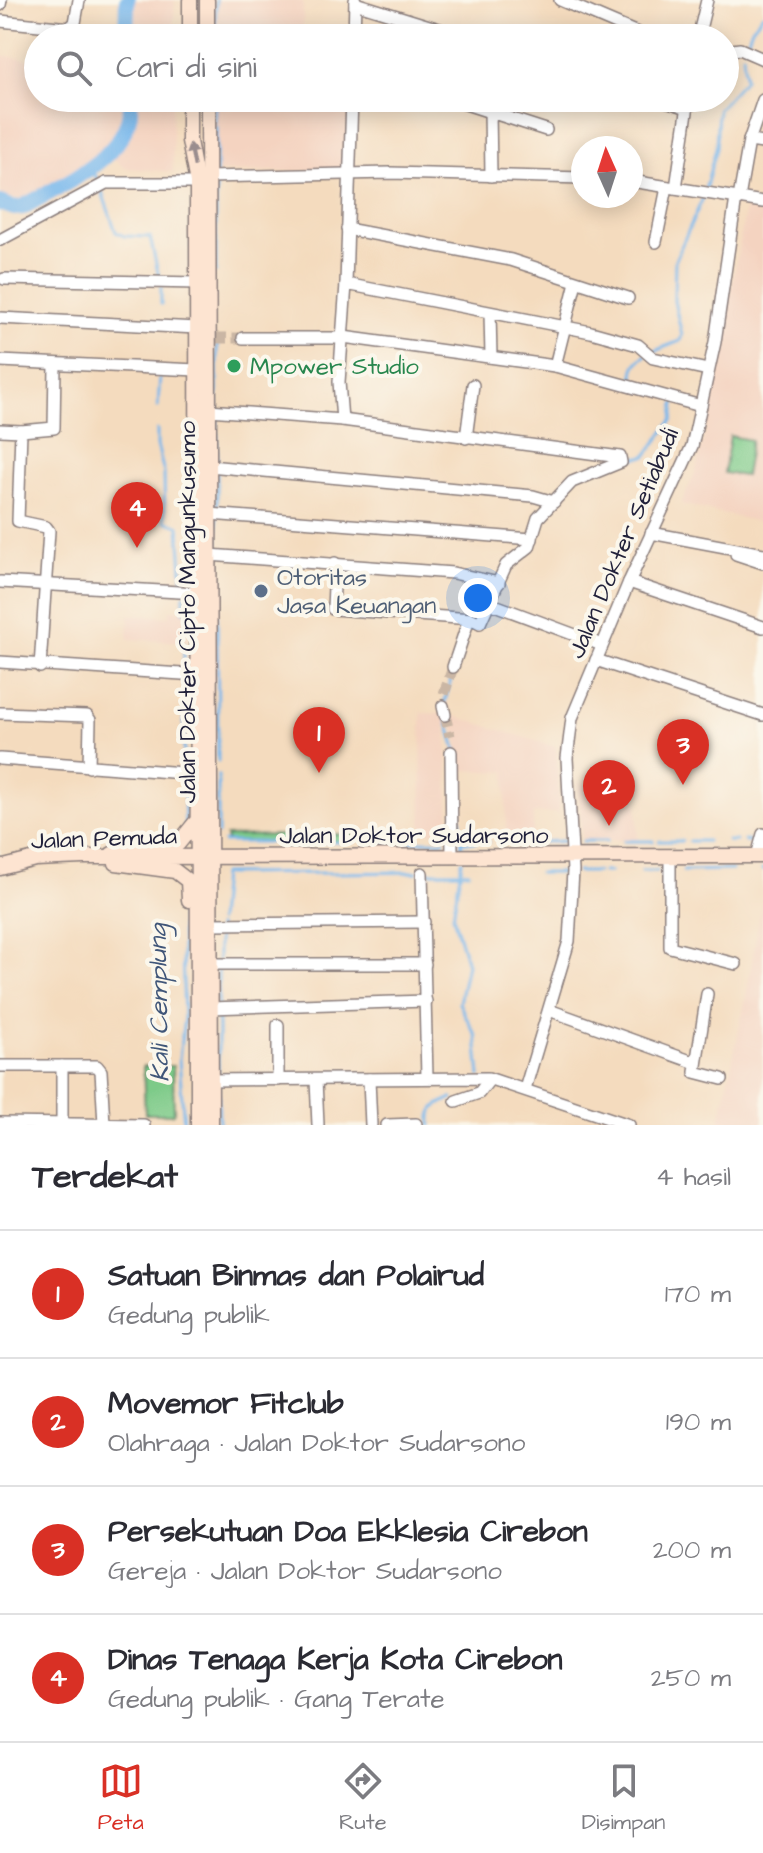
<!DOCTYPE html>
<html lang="id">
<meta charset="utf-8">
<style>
:root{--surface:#fff;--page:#f2f2f3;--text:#2b2b33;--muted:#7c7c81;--line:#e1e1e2;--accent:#d93025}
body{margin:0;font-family:"Architects Daughter",sans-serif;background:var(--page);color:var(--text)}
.compass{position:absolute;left:571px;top:136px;width:72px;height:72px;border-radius:50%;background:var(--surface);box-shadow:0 4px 20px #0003;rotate:357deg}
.you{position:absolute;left:478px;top:598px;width:28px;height:28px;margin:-20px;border:6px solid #fff;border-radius:50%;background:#1a73e8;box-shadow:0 0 0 12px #1a73e833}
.badge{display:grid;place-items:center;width:52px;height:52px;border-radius:50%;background:var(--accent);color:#fff;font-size:26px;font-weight:700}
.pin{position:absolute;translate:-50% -66px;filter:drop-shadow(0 2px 4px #0008)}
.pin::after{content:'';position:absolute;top:42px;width:28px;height:24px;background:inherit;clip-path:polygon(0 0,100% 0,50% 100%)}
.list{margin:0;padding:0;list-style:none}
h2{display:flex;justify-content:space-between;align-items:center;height:104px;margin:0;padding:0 32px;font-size:34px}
h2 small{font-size:26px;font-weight:400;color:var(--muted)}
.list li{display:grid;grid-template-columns:52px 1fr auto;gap:24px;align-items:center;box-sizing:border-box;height:128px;padding:0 32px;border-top:2px solid var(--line)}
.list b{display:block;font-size:30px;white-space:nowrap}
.list p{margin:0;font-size:26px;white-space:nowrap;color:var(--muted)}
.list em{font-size:26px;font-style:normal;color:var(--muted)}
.icon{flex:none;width:44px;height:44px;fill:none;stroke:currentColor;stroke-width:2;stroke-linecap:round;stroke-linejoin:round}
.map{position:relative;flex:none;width:763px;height:1125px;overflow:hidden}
.search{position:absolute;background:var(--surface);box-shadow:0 4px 20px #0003;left:24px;right:24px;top:24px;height:88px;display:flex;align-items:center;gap:20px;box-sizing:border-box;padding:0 28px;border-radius:44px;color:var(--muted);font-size:30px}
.sheet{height:616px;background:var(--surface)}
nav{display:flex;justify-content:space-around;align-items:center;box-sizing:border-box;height:112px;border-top:2px solid var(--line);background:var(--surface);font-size:22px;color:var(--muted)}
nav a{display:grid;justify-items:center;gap:4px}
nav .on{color:var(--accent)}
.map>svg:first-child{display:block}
.built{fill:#f4d3c0}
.green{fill:#7dca88;stroke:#507662;stroke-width:2}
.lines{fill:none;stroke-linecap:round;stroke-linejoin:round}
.stream{stroke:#77b7ec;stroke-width:3}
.river{stroke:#77b7ec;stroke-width:16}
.street-tunnel{stroke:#cab6a4;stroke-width:11;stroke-dasharray:11 5.5;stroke-linecap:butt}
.street-casing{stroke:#8b7e7c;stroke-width:14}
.secondary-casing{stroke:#8b7e7c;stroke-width:17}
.street{stroke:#fff;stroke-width:11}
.secondary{stroke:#fde4d1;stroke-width:14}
.oneway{fill:#9a8d8e}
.leisure-dot{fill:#2e9e5b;stroke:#fbf7ec;stroke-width:3}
.service-dot{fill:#5c6f8a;stroke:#fbf7ec;stroke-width:3}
.labels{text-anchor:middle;stroke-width:8;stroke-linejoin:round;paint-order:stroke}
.leisure-label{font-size:24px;fill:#27864d;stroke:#fbf7ec;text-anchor:start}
.street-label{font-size:24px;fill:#22223b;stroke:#fbf7ec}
.service-label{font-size:24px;fill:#4e5e75;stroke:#fbf7ec;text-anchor:start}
.water-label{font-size:26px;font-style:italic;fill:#405679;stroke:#fbf7ec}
</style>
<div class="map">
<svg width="763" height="1125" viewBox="0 0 763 1125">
<rect width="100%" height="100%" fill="#fbf7ec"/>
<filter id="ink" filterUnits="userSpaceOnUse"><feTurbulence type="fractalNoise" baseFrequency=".0125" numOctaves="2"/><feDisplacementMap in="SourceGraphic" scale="16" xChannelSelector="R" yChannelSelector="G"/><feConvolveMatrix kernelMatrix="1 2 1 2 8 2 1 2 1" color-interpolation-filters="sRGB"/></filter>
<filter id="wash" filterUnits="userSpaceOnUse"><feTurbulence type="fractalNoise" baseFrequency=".006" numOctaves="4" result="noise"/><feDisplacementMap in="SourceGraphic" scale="32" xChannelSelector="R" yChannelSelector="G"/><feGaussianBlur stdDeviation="1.8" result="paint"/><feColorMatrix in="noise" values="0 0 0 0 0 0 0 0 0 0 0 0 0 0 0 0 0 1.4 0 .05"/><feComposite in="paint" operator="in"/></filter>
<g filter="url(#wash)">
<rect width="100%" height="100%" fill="#f4dbbe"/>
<!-- built -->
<g class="built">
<polygon points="132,0 175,0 172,38 129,38"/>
<polygon points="216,0 303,1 303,27 283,28 283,38 217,38"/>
<polygon points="0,55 38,61 38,98 172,98 173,172 125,168 116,160 93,165 41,194 22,199 1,197"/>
<polygon points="213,98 349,98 345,170 215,172"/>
<polygon points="746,205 763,208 763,523 681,504 695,473 709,419"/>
<polygon points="170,610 189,610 188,642 128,639 129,615 169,617"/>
<polygon points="421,713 442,714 446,720 450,833 422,832"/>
<polygon points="451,715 556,747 559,813 533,813 533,841 506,841 506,772 464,770"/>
<polygon points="578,783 637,800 638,840 582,841"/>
<polygon points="763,895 763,1125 719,1125 747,992"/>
</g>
<!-- green -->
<g class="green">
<polygon points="730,436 751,440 745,476 724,473"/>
<polygon points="353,834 352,841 227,842 226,836"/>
<polygon points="143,1066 173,1066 174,1114 145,1114"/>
</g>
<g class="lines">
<!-- stream -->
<g class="stream">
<polyline points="215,38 216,0"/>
<polyline points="745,47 752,28 763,14"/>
<polyline points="215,122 215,98"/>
<polyline points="216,127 216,174"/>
<polyline points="92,166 98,182"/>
<polyline points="216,180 216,272"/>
<polyline points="101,189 116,232 124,236 150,237 159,277"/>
<polyline points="705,190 716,148 718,109 745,79 743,54"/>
<polyline points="161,304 161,287"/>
<polyline points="217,342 217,408"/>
<polyline points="652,352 680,341 682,335 674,301 675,260 703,198"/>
<path d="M646,355C636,362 631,369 634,381L647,386"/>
<polyline points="158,407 160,375"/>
<polyline points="217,414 217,464"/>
<polyline points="157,430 157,445 164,473 165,521 179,526 183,587"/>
<polyline points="624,460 646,456 673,419 675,403"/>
<polyline points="217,471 217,511"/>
<polyline points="217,518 217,554"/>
<polyline points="217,559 218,761"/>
<polyline points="184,595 184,611"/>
<polyline points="476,618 490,588"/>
<polyline points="184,670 184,644"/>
<polyline points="184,677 184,770"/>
<polyline points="444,704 454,669"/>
<polyline points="447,719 456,749 462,850"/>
<polyline points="184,777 185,826"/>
<polyline points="218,834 218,775"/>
<polyline points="583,841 607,841"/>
<polyline points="624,841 653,841"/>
<polyline points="659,841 682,841"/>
<polyline points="689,841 707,841"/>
<polyline points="728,841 736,841"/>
<polyline points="744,841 753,841"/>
<polyline points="224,842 352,842"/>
<polyline points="364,842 444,841"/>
<polyline points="462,842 476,842"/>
<polyline points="482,842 489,842"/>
<polyline points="499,842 502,842"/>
<polyline points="505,842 525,842"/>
<polyline points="533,842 537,842"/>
<polyline points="540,842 565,841"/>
<polyline points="462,861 453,916 467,964 459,1003 476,1036 480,1076"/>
<polyline points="762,870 763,870"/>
<polyline points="642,871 657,871"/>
<polyline points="683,871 732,870"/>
<polyline points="425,872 469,872"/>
<polyline points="577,872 597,872"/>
<polyline points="603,872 610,872"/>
<polyline points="539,873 569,873"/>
<polyline points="180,881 184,1018 179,1059 184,1125"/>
<polyline points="218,921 222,874 417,872"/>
<polyline points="218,926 218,959"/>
<polyline points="218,967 218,1006"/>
<polyline points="218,1011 218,1076"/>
<polyline points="218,1085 219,1125"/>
<path d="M431,1125C429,1108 438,1104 453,1098"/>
</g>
<!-- river -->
<g class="river">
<polyline points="126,38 127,0"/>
<path d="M0,203L14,208L23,207C64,183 136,155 130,98"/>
</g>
</g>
</g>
<g filter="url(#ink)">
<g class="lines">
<!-- street-tunnel -->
<g class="street-tunnel">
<polyline points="216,338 243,338"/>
<polyline points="444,694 453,667"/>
<polyline points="445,715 450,736"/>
</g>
<!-- street casing -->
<g class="street-casing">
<g id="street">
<polyline points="560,0 649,38"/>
<polyline points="355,3 468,38"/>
<polyline points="0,5 1,0"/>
<polyline points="0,21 69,28 75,23 79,0"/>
<polyline points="354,38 355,0"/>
<polyline points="698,38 707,0"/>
<polyline points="725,51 740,49 763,59"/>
<polyline points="447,98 546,130"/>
<polyline points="656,98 688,108"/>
<polyline points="490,110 491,176"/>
<polyline points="749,141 763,143"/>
<polyline points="208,177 390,173 583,178"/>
<polyline points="631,181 763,202"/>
<polyline points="676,188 689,98"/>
<polyline points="739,198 749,141 763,100"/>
<polyline points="347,229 511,260 628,298"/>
<polyline points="0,240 106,183 197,183"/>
<polyline points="656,242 667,187"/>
<polyline points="4,279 197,283"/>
<polyline points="346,284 352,98"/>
<polyline points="490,313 491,357"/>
<polyline points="0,318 197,328"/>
<polyline points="343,337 555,366 701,406"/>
<polyline points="243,338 343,338"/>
<polyline points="0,361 197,370"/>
<polyline points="555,366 576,282"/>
<polyline points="209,410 342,420 620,457 621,462 572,482 538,518 529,547 506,565 480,623 472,619 333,609 335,563"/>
<polyline points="342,420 339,382 346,284 591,332 638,345 653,358 708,370"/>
<polyline points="0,430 21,431"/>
<polyline points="466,438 473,385"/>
<polyline points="209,466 533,496 554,502"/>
<polyline points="209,514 532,539"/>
<polyline points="651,533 763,554"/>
<polyline points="736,554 763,563"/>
<polyline points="209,555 453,573 499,583"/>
<polyline points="0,582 197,593"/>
<polyline points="629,582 763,627"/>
<polyline points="489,603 602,645"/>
<polyline points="596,660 763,715"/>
<polyline points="0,662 197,675"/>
<polyline points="40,667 49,531 46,527 18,521 21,431 54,428 55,365"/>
<polyline points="453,667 469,619"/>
<polyline points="443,706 445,715"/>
<polyline points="0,713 87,716 90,720 89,767"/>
<polyline points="451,752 452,857"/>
<polyline points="0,759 197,774"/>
<polyline points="670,856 670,947 736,964"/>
<polyline points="757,856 763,834"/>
<polyline points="422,873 427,1077"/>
<polyline points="210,924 424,922"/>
<polyline points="210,964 425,964"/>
<polyline points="707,994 695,1072 722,1079"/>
<polyline points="210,1008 426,1001"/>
<polyline points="549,1010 696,1063"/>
<polyline points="278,1025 278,1080"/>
<polyline points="0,1066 97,1066 101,1071 104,1124"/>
<polyline points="62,1066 62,1124"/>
<polyline points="369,1079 371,1125"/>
<polyline points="206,1080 488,1078 629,1125"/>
<polyline points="316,1080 318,1125"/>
<polyline points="525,1089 569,941 573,871 567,758 572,718 629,582 692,446 715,342 736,198"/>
<polyline points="456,1101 479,1093 490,1079"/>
<polyline points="0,1123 144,1125"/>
<polyline points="387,1125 416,1124"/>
</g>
</g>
<!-- secondary casing -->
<g class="secondary-casing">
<g id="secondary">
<polyline points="190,38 190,0"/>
<polyline points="207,38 207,0"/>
<polyline points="189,98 189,141 197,183 198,1125"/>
<polyline points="208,98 211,1125"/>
<polyline points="112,854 128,848 178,844 195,823"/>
<polyline points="116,863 175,871 188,881 189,900"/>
<polyline points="0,868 35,859 83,857 763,856"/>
</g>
</g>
<!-- street -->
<use href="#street" class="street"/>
<!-- secondary -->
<use href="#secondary" class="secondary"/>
</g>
<!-- one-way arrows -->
<defs><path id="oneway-solid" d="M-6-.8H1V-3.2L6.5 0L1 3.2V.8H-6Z" transform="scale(2)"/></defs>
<use class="oneway" href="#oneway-solid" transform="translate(192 155) rotate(-101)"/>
</g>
<!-- markers -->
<circle class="leisure-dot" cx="234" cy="366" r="8"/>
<circle class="service-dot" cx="261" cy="591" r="8"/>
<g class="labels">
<!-- leisure labels -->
<g class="leisure-label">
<text x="250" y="374">Mpower Studio</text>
</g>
<!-- street labels -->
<g class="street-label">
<text transform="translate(623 543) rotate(-67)" y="8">Jalan Dokter Setiabudi</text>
<text transform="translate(187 612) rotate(-90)" y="8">Jalan Dokter Cipto Mangunkusumo</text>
<text x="414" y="843">Jalan Doktor Sudarsono</text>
<text transform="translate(104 838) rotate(-2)" y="8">Jalan Pemuda</text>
</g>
<!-- service labels -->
<g class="service-label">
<text x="277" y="585">Otoritas<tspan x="277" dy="28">Jasa Keuangan</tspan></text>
</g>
<!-- water labels -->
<g class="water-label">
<text transform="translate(158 1003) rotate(-91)" y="9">Kali Cemplung</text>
</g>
</g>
</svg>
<svg class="compass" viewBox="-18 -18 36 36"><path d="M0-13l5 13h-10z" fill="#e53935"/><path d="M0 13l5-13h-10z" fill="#7c7c81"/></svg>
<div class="you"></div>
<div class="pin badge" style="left:319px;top:773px">1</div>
<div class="pin badge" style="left:609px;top:826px">2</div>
<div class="pin badge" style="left:683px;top:785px">3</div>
<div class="pin badge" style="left:137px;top:548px">4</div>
<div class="search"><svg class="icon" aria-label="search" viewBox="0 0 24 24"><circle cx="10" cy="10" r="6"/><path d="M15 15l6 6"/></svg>Cari di sini</div>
</div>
<section class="sheet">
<h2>Terdekat<small>4 hasil</small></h2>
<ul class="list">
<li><span class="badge">1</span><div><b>Satuan Binmas dan Polairud</b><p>Gedung publik</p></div><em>170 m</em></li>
<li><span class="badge">2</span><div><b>Movemor Fitclub</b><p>Olahraga · Jalan Doktor Sudarsono</p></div><em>190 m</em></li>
<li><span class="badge">3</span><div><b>Persekutuan Doa Ekklesia Cirebon</b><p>Gereja · Jalan Doktor Sudarsono</p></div><em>200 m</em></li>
<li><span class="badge">4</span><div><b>Dinas Tenaga Kerja Kota Cirebon</b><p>Gedung publik · Gang Terate</p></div><em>250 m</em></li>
</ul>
</section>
<nav>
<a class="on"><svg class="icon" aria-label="map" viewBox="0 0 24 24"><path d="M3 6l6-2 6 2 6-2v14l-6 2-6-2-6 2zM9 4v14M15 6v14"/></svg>Peta</a>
<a><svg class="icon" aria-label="directions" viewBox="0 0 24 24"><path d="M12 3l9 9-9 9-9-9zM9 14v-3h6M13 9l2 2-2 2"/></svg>Rute</a>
<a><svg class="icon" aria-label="saved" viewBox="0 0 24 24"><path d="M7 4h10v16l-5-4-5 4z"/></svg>Disimpan</a>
</nav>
